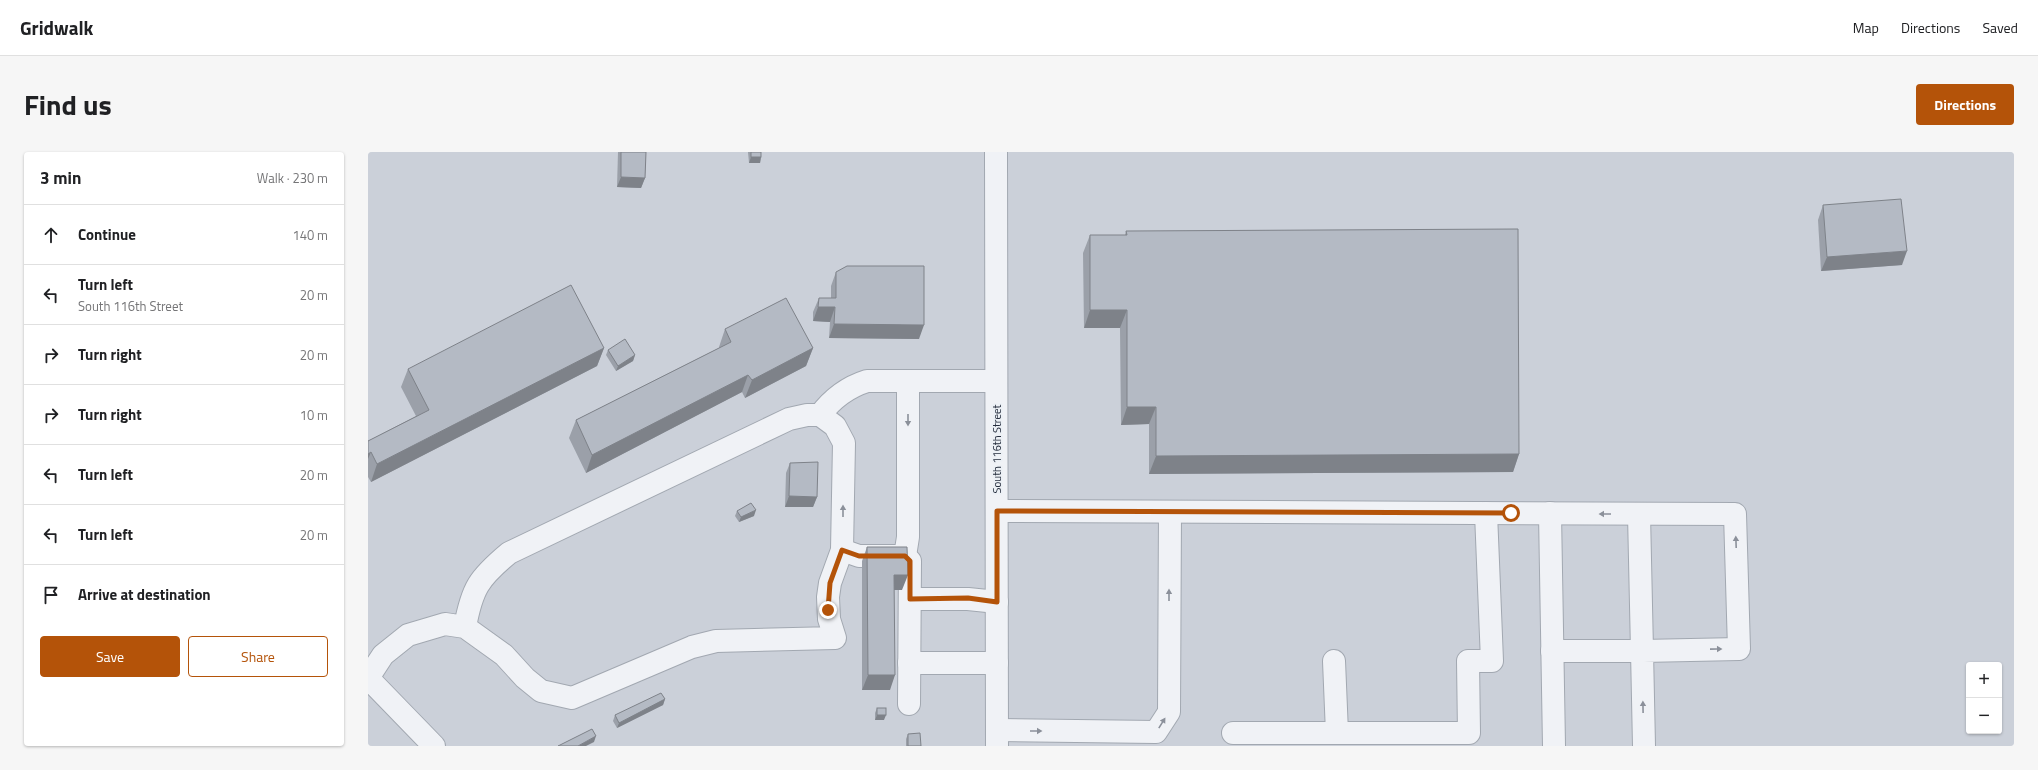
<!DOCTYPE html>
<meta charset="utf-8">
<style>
:root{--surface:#fff;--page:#f6f6f6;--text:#202124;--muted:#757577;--line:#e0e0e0;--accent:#b45309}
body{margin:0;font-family:"Titillium Web",sans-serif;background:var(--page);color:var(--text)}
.controls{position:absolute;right:12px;bottom:12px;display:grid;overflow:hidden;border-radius:4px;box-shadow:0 1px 3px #0004}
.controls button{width:36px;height:36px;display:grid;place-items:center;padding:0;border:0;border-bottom:1px solid var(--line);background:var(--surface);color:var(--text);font:20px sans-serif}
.stop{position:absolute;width:12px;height:12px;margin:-9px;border:3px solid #b45309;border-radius:50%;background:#fff}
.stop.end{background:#b45309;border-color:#fff;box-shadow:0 1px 4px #0008}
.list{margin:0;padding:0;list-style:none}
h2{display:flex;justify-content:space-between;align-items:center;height:52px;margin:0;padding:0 16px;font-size:17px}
h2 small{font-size:13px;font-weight:400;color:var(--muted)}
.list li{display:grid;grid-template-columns:26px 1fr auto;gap:12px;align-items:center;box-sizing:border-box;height:60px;padding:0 16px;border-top:1px solid var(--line)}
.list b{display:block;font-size:15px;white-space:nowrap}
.list p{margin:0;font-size:13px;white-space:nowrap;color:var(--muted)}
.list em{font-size:13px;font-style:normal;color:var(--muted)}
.actions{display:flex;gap:8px;padding:12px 16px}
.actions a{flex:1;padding:9px 0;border:1px solid var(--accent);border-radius:4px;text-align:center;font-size:14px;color:var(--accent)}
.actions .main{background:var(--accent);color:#fff}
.icon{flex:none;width:22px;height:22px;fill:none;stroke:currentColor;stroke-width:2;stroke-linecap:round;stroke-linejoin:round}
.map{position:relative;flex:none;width:1646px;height:594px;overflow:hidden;border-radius:4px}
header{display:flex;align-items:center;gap:24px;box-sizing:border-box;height:56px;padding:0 20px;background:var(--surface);border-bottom:1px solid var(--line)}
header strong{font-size:19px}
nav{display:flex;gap:22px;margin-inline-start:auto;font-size:14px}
.intro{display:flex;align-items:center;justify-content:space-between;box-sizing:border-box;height:96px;padding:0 24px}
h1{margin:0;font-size:28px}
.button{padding:10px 18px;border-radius:4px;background:var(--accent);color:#fff;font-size:14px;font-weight:700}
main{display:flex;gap:24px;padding:0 24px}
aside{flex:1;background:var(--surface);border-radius:4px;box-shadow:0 1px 3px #0004}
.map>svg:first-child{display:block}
.built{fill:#cbd0d9;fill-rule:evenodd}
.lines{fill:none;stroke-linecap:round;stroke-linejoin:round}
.minor-casing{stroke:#a2a8b1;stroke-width:24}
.minor{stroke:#f0f2f6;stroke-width:22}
.wall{fill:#9ba0a9}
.shaded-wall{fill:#7e8289}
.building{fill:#b4bac4;stroke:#7e8289}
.oneway{fill:#8b909a}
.route{stroke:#b45309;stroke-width:5}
.labels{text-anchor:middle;stroke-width:3.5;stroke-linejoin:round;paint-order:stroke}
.street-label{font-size:11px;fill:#262e3e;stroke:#ecf0f5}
</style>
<header>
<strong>Gridwalk</strong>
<nav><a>Map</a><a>Directions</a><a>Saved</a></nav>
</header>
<div class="intro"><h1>Find us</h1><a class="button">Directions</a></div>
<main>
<aside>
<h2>3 min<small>Walk · 230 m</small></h2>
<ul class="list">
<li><svg class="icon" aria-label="ahead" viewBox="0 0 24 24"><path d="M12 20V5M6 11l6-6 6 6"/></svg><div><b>Continue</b></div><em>140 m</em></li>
<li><svg class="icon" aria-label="left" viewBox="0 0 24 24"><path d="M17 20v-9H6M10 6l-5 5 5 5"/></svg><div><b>Turn left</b><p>South 116th Street</p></div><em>20 m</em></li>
<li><svg class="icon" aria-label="right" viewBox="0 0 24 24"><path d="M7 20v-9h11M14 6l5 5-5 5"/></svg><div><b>Turn right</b></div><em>20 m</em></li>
<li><svg class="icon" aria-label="right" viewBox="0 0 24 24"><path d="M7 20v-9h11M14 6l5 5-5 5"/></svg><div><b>Turn right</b></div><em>10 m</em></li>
<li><svg class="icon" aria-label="left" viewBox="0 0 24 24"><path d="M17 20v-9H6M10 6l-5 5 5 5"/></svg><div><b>Turn left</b></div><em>20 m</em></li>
<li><svg class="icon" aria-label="left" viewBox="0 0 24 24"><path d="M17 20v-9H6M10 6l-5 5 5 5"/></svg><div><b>Turn left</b></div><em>20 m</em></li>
<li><svg class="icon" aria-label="arrive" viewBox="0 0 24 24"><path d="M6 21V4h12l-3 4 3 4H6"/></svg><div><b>Arrive at destination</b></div></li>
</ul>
<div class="actions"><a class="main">Save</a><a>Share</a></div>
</aside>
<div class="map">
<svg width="1646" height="594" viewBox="0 0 1646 594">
<rect width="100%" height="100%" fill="#dde1e7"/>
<!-- built -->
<path class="built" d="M0,0H1646V594H0ZM1601,513H1631V579H1601Z"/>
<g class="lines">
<!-- minor casing -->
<g class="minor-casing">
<g id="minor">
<polyline points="628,0 629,594"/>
<path d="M452,263C464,247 480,235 499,229H628"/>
<polyline points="629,359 1367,362 1371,497 1274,499 1276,594"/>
<polyline points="1182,361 1186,594"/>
<polyline points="474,398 491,404 537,404 542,409 541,552"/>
<polyline points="537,404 540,385 540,229"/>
<polyline points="542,447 600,447 629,450"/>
<polyline points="1184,499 1274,499 1271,362"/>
<polyline points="966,509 969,581"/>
<polyline points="541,511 629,511"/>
<path d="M0,526L15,503L40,483L77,472L97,475L136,503L157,526L173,539L204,546L324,495L348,489L467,486L461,467L460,445L462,431L474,398L476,291L467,274L452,263H439L421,267L141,401C111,426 104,436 97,475"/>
<polyline points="0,526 66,594"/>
<polyline points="629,578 788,580 801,560 802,360"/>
<polyline points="865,581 1101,581 1100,509 1124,509 1118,361"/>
</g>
</g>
<!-- minor -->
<use href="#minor" class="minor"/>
</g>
<!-- wall -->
<g class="wall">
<polygon points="250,0 278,0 277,26 273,36 249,35"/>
<polygon points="380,0 393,0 393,5 392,11 381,11"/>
<polygon points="1455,53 1534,113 1453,119 1450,68"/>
<polygon points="758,79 1151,302 1145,320 781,322 781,272 753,273 752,176 716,176 715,101 722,83 757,83"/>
<polygon points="468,120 551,187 461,186 462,170 445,169 445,160 451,146 463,146 463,134"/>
<polygon points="357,177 445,196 438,214 377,246 374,240 218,321 201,286 208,268 351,196 351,195"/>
<polygon points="236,196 229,214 3,330 0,325 0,289 48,264 33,235 40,217"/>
<polygon points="240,198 267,203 265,209 248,219 238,203"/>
<polygon points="422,311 449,345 445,355 417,355 418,321"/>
<polygon points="369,359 386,364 371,370 367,364"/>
<polygon points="499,395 534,438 526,438 522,538 494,538 494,409"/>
<polygon points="297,547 295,553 249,576 245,569 247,563"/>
<polygon points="509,556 516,568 507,568 507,561"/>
<polygon points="540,582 553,594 538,594 538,587"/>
</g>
<!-- shaded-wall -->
<g class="shaded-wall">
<polygon points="383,5 393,5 392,11 381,11"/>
<polygon points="253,25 277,26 273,36 249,35"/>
<polygon points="1539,99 1534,113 1453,119 1459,105"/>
<polygon points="450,155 467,155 462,170 445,169"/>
<polygon points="722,158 759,158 752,176 716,176"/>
<polygon points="466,172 556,173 551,187 461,186"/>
<polygon points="236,196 229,214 3,330 9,312"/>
<polygon points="445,196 438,214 377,246 384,228"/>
<polygon points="267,203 265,209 248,219 250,214"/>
<polygon points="380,223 374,240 218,321 224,303"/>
<polygon points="759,255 788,255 781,272 753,273"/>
<polygon points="3,300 0,307 0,302"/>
<polygon points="1151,302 1145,320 781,322 788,304"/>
<polygon points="421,344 449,345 445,355 417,355"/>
<polygon points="388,358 386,364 371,370 373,365"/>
<polygon points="526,423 540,423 534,438 521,438"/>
<polygon points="500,523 527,523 522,538 494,538"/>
<polygon points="297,547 295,553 249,576 251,571"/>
<polygon points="509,563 518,563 516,568 507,568"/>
<polygon points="228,584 226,590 218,594 210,594"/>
</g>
<!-- building -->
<g class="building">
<polygon points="253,0 278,0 277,26 253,25"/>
<rect x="383" y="0" width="10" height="5"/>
<polygon points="1533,47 1539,99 1459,105 1455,53"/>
<polygon points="1150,77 1151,302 788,304 788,255 759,255 759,158 722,158 722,83 759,83 758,79"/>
<polygon points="479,114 556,114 556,173 466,172 467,155 450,155 451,146 468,146 468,120"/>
<polygon points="203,133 236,196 9,312 3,300 0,302 0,289 61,258 40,217"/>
<polygon points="418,146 445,196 384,228 380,223 224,303 208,268 363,190 357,177"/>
<polygon points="257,187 267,203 250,214 240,198"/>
<polygon points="450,310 449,345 421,344 422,311"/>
<polygon points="383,351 388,358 373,365 369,359"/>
<polygon points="499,395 539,395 540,423 526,423 527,523 500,523"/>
<polygon points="293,541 297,547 251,571 247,563"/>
<rect x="509" y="556" width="9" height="7"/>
<polygon points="224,577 228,584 210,594 190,594"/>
<polygon points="552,581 553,594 540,594 540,582"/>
</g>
<!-- one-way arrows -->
<defs><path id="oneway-solid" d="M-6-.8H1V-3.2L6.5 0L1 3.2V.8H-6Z"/></defs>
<g class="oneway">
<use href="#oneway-solid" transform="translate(540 268) rotate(90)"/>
<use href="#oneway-solid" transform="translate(475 359) rotate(-90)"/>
<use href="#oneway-solid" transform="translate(1237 362) rotate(-180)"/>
<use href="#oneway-solid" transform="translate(1368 390) rotate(-92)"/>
<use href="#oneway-solid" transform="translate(801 443) rotate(-90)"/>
<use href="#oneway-solid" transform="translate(1348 497) rotate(-1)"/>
<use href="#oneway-solid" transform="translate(1275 555) rotate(-91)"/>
<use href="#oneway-solid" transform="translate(794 571) rotate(-58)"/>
<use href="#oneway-solid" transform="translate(668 579)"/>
</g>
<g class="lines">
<!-- route -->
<polyline class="route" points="460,458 462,431 474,398 491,404 537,404 542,409 542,447 600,446 629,450 629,359 1143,361"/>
</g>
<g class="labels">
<!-- street labels -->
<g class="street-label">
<text transform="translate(629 297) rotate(-90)" y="4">South 116th Street</text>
</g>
</g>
</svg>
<div class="controls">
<button>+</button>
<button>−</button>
</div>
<div class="stop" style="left:1143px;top:361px"></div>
<div class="stop end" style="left:460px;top:458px"></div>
</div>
</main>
